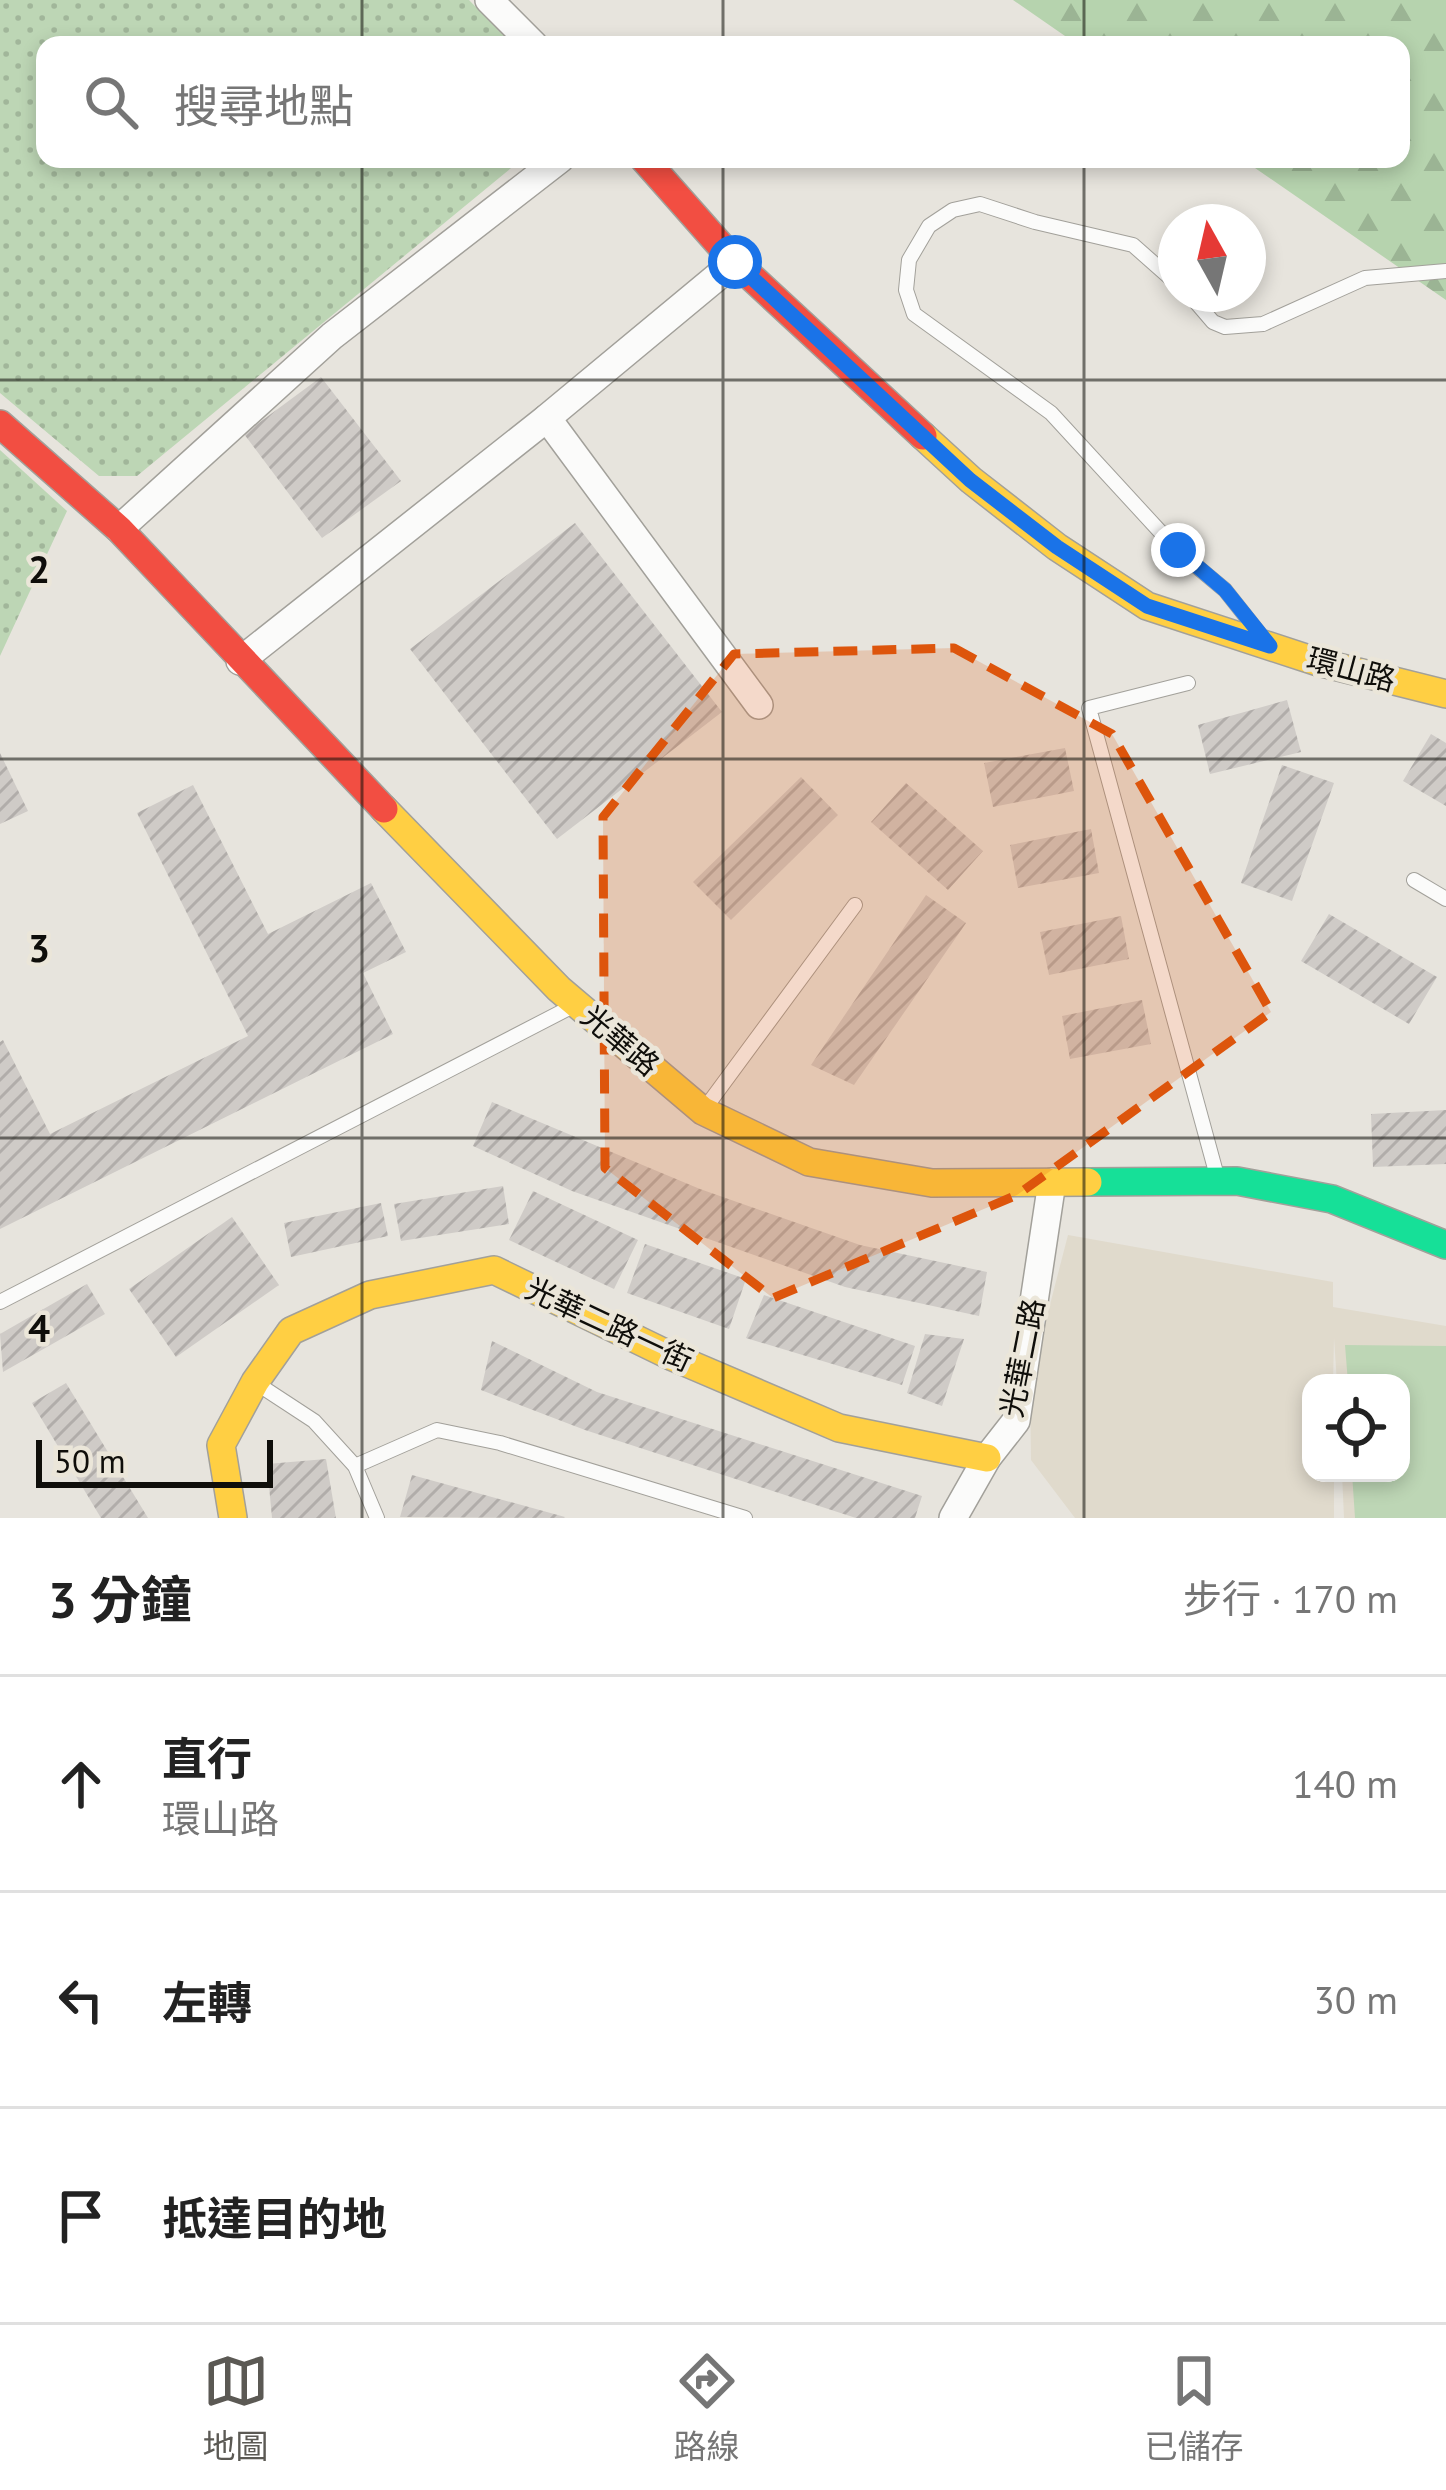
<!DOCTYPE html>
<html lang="zh-TW">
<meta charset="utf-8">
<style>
:root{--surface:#fff;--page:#f6f6f6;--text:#222;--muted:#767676;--line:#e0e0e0;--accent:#5b5954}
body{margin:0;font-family:"PT Sans","Noto Sans TC",sans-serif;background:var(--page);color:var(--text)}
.controls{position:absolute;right:36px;bottom:36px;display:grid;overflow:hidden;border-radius:24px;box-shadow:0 6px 18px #0003}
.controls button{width:108px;height:108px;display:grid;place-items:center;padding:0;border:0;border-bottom:3px solid var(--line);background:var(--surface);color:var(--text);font:60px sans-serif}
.compass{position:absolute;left:1158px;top:204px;width:108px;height:108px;border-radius:50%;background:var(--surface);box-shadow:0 6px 18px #0003;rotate:352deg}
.scale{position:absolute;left:36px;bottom:30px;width:237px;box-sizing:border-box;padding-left:12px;border:6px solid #0f0e0a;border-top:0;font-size:33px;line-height:42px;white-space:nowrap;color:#0f0e0a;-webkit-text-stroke:9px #ebe6d9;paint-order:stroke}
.stop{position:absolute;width:36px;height:36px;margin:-27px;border:9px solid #1a73e8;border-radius:50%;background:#fff}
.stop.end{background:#1a73e8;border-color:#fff;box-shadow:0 3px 12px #0008}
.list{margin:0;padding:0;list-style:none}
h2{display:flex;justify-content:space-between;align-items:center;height:156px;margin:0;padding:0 48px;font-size:51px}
h2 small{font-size:39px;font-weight:400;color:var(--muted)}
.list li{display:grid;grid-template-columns:78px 1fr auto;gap:36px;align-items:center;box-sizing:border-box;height:216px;padding:0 48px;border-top:3px solid var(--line)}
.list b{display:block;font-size:45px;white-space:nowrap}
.list p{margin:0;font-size:39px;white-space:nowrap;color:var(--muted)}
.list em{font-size:39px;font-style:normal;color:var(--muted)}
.icon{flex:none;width:66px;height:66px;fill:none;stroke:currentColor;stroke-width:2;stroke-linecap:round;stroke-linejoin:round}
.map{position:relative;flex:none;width:1446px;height:1518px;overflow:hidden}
.search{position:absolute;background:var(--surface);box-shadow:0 6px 18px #0003;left:36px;right:36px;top:36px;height:132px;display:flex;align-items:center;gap:30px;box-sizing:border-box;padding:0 42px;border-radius:24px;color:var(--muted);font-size:45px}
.sheet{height:804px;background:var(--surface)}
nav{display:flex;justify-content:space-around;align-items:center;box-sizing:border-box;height:168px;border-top:3px solid var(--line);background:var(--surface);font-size:33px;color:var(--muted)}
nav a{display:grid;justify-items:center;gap:6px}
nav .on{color:var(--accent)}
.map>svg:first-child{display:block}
.built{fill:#e0dacc}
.forest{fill:url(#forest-firs)}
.park{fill:url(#park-dots)}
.pitch{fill:#bdd6b5}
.building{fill:url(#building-hatch)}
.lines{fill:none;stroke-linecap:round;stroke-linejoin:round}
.lane-casing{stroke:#a2a09a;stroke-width:16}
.street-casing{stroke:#a2a09a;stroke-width:30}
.fast-casing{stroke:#a2a09a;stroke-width:30}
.slow-casing{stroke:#a2a09a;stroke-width:30}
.jam-casing{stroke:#a2a09a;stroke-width:30}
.lane{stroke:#fbfbfa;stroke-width:14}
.street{stroke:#fbfbfa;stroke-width:27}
.fast{stroke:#16e098;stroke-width:27}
.slow{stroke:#ffcf43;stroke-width:27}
.jam{stroke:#f24e42;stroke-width:27}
.route{stroke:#1a73e8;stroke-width:15}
.marked{fill:#dd550c;fill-opacity:0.2;stroke:#dd550c;stroke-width:9;stroke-dasharray:24 15;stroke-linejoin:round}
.grid{fill:none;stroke:#0f0e0a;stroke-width:3;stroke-opacity:0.55}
.labels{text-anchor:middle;stroke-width:9;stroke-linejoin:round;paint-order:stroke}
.street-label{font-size:30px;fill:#0f0e0a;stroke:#ebe6d9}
.grid-label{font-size:39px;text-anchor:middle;font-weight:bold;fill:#0f0e0a;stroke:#ebe6d9;stroke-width:9;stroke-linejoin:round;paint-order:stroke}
</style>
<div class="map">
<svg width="1446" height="1518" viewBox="0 0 1446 1518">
<defs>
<pattern id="forest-firs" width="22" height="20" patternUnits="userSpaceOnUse" patternTransform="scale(3)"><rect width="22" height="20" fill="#b6d3ae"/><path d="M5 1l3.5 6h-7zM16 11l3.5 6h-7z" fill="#9bb494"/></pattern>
<pattern id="park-dots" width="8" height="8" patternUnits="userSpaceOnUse" patternTransform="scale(3)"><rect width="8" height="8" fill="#bdd6b5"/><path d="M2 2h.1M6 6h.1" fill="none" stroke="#a1b69a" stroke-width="1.8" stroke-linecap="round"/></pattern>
<pattern id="building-hatch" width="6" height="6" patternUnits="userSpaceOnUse" patternTransform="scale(3)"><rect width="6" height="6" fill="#cfcbc7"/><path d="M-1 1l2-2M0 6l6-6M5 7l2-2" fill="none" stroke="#b1adaa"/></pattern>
</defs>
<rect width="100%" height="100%" fill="#e7e4dd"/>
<!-- built -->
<polygon class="built" points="1068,1235 1333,1282 1333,1307 1446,1326 1446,1518 1344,1518 1342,1473 1401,1473 1401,1383 1337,1383 1334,1338 1333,1383 1311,1383 1311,1473 1334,1473 1334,1518 1075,1518 1031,1460 1030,1382"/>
<!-- forest -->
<polygon class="forest" points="1013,0 1446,0 1446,300 1242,159 1401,159 1401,45 1078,45"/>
<!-- park -->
<g class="park">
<polygon points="0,0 469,0 513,45 45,45 45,159 522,159 137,476 99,476 0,393"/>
<polygon points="0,450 67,511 0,656"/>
</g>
<!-- pitch -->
<polygon class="pitch" points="1345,1345 1446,1346 1446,1518 1355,1518 1352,1473 1401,1473 1401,1383 1348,1383"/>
<!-- building -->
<g class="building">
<polygon points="321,377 401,481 322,538 244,434"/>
<polygon points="575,523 722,712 557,839 410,649"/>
<polygon points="1287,700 1301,752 1210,774 1198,725"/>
<polygon points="1431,734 1446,743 1446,806 1403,781"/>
<polygon points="1065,748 1074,791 993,807 984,763"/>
<polygon points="0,753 28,811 0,824"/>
<polygon points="1282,765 1334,783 1292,901 1241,883"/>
<polygon points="801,777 838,815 731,920 693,882"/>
<polygon points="906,783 983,851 948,890 871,822"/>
<polygon points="193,785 268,934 371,883 406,952 363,973 393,1034 0,1229 0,1042 3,1040 50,1134 248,1036 137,813"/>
<polygon points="1091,829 1099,873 1018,888 1010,845"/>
<polygon points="926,895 966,923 854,1085 811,1065"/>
<polygon points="1329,914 1437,977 1409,1024 1301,961"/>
<polygon points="1121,916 1129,959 1049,975 1040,932"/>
<polygon points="1142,1000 1151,1044 1070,1059 1062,1016"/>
<polygon points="492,1102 700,1189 860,1245 987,1272 979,1316 845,1287 572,1191 473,1146"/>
<polygon points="1446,1110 1446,1164 1373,1167 1371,1114"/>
<polygon points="503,1186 509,1224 401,1241 394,1204"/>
<polygon points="533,1191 638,1240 614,1289 509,1240"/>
<polygon points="381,1203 388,1236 291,1257 284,1223"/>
<polygon points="232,1217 279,1285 176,1357 129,1289"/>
<polygon points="645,1244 746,1279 729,1329 627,1293"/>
<polygon points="87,1284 105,1314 3,1372 0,1334"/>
<polygon points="764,1295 915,1346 902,1385 746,1338"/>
<polygon points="925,1334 964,1339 942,1406 907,1393"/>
<polygon points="492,1341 597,1392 922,1496 915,1518 856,1518 585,1430 481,1390"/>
<polygon points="66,1383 148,1518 101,1518 32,1403"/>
<polygon points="326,1459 336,1518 272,1518 267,1464"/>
<polygon points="412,1475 565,1517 564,1518 400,1517"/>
</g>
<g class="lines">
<!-- lane casing -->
<g class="lane-casing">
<g id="lane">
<polyline points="1176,283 1133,245 1035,222 980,204 953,210 929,226 909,260 906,290 914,314 1051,413 1177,550 1225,590 1259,633"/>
<polyline points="1189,294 1213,322 1225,327 1263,324 1365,278 1446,271"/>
<polyline points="1188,683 1089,708 1217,1176"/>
<polyline points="1414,880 1446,899"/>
<polyline points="703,1111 855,905"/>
<polyline points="0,1302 571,1007"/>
<polyline points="256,1383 314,1421 355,1466 377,1518"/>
<polyline points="355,1466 437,1430 500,1443 745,1518"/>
</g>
</g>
<!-- street casing -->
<g class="street-casing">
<g id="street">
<polyline points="489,0 534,45"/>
<polyline points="547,418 759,705"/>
<polyline points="119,529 332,336 560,159"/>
<polyline points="240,661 547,418 735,262"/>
<polyline points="953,1518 987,1458 1016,1421 1052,1182"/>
</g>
</g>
<!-- fast casing -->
<g class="fast-casing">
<polyline id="fast" points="1088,1182 1237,1181 1332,1199 1446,1245"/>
</g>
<!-- slow casing -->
<g class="slow-casing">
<g id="slow">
<polyline points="923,436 971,480 1057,547 1147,606 1318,662 1446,694"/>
<polyline points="384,809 559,989 703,1111 809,1162 932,1183 1088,1182"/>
<polyline points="233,1518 221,1445 255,1382 291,1331 370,1295 494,1270 673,1357 839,1428 987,1458"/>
</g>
</g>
<!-- jam casing -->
<g class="jam-casing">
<g id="jam">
<polyline points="644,159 735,262 923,436"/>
<polyline points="0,424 119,529 384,809"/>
</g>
</g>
<!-- lane -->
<use href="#lane" class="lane"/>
<!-- street -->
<use href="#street" class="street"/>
<!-- fast -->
<use href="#fast" class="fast"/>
<!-- slow -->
<use href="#slow" class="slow"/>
<!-- jam -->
<use href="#jam" class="jam"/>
</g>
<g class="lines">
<!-- route -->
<polyline class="route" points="735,262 970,480 1057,547 1147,606 1270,646 1225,590 1178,550"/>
</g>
<!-- marked area -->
<path class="marked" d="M954,648L1112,734L1271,1012L1017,1195L773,1298L605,1168L603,817L734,654Z"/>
<!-- grid -->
<path class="grid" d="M362,0V45M723,0V45M1084,0V45M362,159V1518M723,159V1518M1084,159V1518M0,380H1446M0,759H1446M0,1138H1446"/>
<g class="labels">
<!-- street labels -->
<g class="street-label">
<text transform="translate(1351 670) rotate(15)" y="10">環山路</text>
<text transform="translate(620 1041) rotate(40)" y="10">光華路</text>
<text transform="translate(609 1325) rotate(25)" y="10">光華二路一街</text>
<text transform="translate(1023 1358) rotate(-79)" y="10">光華二路</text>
</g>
</g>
<g class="grid-label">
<text x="39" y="583">2</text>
<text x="39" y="962">3</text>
<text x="39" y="1342">4</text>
</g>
</svg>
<div class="controls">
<button><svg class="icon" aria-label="locate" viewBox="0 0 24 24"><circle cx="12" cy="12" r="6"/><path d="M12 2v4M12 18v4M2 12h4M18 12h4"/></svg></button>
</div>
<svg class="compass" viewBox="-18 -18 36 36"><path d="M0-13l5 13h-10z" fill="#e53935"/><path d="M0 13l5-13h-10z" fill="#767676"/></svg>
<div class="scale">50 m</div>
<div class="stop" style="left:735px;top:262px"></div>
<div class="stop end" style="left:1178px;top:550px"></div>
<div class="search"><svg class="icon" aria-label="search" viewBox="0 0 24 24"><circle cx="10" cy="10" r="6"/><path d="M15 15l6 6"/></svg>搜尋地點</div>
</div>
<section class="sheet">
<h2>3 分鐘<small>步行 · 170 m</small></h2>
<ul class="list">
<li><svg class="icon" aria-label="ahead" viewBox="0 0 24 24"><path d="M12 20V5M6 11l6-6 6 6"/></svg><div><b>直行</b><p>環山路</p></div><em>140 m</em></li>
<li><svg class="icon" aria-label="left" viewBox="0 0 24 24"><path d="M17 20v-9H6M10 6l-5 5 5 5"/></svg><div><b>左轉</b></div><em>30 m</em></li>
<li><svg class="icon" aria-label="arrive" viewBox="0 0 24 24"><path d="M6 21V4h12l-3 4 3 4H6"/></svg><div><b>抵達目的地</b></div></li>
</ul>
</section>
<nav>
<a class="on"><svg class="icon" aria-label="map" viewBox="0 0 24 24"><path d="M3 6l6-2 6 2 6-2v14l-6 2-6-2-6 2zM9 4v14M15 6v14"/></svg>地圖</a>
<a><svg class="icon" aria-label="directions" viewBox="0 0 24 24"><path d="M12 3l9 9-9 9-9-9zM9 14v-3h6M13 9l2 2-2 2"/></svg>路線</a>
<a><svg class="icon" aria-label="saved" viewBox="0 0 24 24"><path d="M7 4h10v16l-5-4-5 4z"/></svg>已儲存</a>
</nav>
